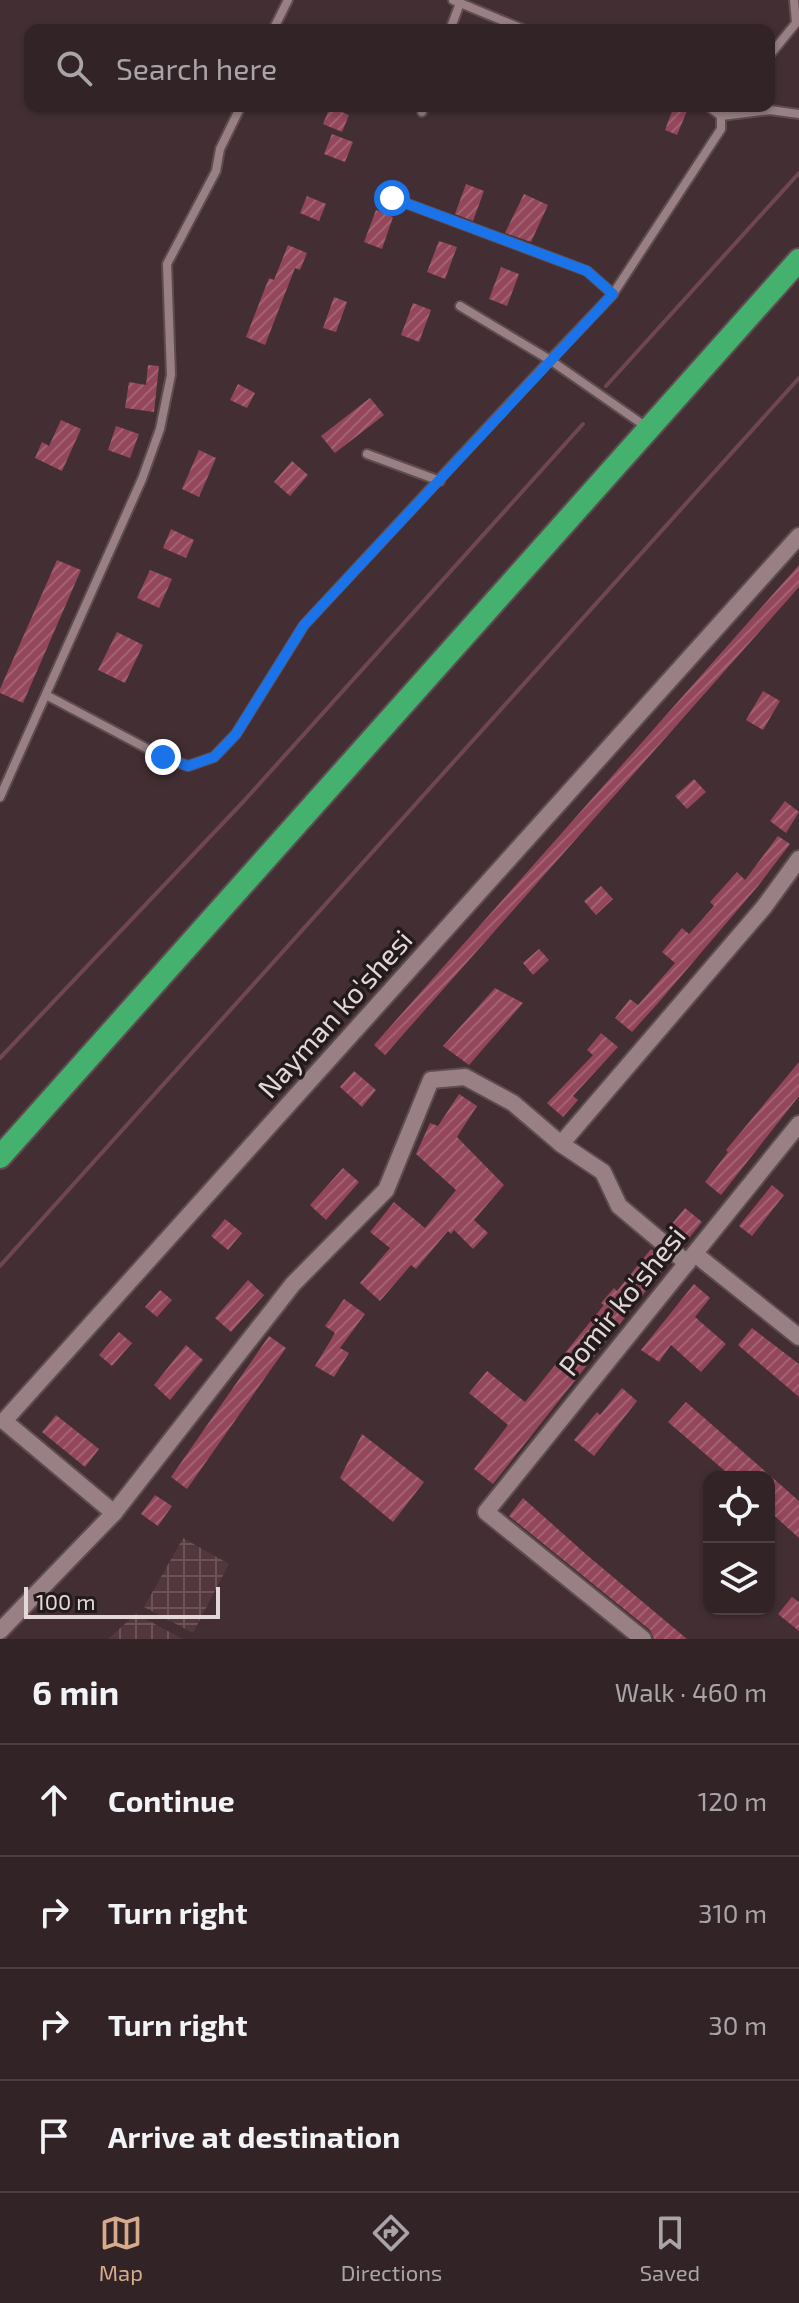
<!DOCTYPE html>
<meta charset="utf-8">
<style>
:root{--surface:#322326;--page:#3a2b2e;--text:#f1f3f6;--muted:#a8a4a7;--line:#4d4043;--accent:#d6ab8b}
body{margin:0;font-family:"Exo 2",sans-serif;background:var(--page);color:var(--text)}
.controls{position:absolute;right:24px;bottom:24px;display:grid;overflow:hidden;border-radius:16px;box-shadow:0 2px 6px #0004}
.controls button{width:72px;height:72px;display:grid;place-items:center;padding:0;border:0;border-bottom:2px solid var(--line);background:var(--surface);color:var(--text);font:40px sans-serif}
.scale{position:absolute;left:24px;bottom:20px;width:196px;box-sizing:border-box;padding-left:8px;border:4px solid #e4d7d9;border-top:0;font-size:22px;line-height:28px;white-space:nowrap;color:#e4d7d9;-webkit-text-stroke:6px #231a1c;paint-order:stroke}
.stop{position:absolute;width:24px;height:24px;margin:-18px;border:6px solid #1a73e8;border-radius:50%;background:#fff}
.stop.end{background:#1a73e8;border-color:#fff;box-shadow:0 2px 8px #0008}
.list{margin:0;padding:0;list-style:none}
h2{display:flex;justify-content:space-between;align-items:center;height:104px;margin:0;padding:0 32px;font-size:34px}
h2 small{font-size:26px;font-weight:400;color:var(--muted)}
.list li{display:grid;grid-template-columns:52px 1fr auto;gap:24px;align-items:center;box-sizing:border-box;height:112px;padding:0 32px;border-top:2px solid var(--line)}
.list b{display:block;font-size:30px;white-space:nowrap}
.list em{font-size:26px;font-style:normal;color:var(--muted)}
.icon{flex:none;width:44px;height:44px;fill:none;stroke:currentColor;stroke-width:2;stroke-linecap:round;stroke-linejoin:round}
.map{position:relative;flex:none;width:799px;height:1639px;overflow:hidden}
.search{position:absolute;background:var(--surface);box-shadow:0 2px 6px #0004;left:24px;right:24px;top:24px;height:88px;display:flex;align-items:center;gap:20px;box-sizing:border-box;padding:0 28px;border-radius:16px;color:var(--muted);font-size:30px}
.sheet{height:552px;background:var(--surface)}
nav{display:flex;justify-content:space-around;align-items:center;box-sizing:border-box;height:112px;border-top:2px solid var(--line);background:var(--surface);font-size:22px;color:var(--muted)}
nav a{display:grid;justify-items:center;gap:4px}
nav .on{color:var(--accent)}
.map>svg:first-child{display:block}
.industrial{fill:url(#industrial-grid)}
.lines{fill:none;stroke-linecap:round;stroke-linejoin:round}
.stream{stroke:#704654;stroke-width:4}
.building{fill:url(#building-hatch)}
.service-casing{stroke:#5d4d50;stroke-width:12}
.minor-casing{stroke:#5d4d50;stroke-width:20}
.trunk-casing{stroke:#5d4d50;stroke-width:26}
.service{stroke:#988084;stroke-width:8}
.minor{stroke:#988084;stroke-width:16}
.trunk{stroke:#44b16e;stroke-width:22}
.route{stroke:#1a73e8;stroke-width:10}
.labels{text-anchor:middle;stroke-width:7;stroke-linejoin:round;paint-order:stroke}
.street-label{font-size:28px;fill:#e4d7d9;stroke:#231a1c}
</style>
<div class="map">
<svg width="799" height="1639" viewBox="0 0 799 1639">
<defs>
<pattern id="industrial-grid" width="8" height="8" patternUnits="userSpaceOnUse" patternTransform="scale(2)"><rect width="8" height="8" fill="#52373d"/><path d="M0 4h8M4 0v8" fill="none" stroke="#6b5358"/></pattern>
<pattern id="building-hatch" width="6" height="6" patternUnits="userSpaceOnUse" patternTransform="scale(2)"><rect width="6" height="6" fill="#94475b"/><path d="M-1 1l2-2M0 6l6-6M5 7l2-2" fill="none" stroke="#a36172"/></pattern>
</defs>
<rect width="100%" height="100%" fill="#432f33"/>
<!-- industrial -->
<g class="industrial">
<polygon points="183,1538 229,1564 193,1633 144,1607"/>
<polygon points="136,1614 183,1639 108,1639"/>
</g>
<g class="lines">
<!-- stream -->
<g class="stream">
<polyline points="606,386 799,173"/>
<polyline points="0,1058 243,802 583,424"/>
<polyline points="0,1266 799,378"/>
</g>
</g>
<!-- building -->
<g class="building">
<polygon points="674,106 687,111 677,135 665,130"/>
<polygon points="330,107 349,115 342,132 323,124"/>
<polygon points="332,134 353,142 345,162 324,154"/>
<polygon points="466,184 484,191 473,221 455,214"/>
<polygon points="524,194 548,205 531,242 505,233"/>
<polygon points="307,196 326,204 319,221 300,213"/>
<polygon points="376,210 393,217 382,249 364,242"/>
<polygon points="439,241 457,247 445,279 427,272"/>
<polygon points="288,245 307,253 300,270 295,268 265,345 246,337 269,278 274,280"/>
<polygon points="501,267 519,274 507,306 489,299"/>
<polygon points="334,297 347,302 336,332 323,328"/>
<polygon points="413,303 431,310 419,342 401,335"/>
<polygon points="148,365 159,366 154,412 125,408 129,382 146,385"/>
<polygon points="238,384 255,393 247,408 230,400"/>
<polygon points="370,398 384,415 335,453 321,436"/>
<polygon points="61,420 81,429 62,471 35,458 42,442 49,446"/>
<polygon points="116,426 139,434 130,458 108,450"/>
<polygon points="199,450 216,458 199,497 182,489"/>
<polygon points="292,461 308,475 290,496 274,482"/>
<polygon points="171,529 194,540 186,558 163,548"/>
<polygon points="57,560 81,570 23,703 0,693 0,689"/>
<polygon points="799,565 799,587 385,1055 374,1045"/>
<polygon points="150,570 172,579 159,608 137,598"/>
<polygon points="117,632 143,645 125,683 98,670"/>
<polygon points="763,691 780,701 763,730 746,720"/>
<polygon points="694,779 706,792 687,809 675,796"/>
<polygon points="785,801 799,812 786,833 770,821"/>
<polygon points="778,836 790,844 758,886 659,1002 632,1032 615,1018 630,999 638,1005 675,963 662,952 682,928 689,934 714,906 710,902 737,872 745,880"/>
<polygon points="601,886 613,899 596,915 584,901"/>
<polygon points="539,949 549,960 533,975 523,963"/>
<polygon points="495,988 523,1003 469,1065 443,1046"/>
<polygon points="601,1033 618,1047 573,1096 578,1100 563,1117 547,1103 593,1055 587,1050"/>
<polygon points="799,1062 799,1096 721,1195 705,1182 728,1152 726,1150"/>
<polygon points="354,1071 376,1090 362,1107 340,1087"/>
<polygon points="459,1094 477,1106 457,1137 504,1185 474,1220 488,1233 473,1249 454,1230 451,1234 448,1231 416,1269 411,1265 380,1301 360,1283 390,1248 370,1232 394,1202 425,1228 456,1190 416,1154 430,1123 438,1126"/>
<polygon points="343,1168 359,1182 326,1220 310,1205"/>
<polygon points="772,1185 784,1195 752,1236 739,1226"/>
<polygon points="685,1208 702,1222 688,1239 671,1225"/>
<polygon points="225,1219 242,1233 228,1250 211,1236"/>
<polygon points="651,1249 668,1263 493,1484 474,1469 508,1425 469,1393 487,1371 525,1402 604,1305 601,1303 614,1288 617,1291"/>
<polygon points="248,1280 264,1295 231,1332 215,1318"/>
<polygon points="694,1284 710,1298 695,1317 726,1344 701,1372 671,1345 659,1362 641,1350"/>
<polygon points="160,1290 172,1300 157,1317 145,1307"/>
<polygon points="344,1299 365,1314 340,1348 349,1353 334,1377 315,1366 335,1333 325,1326"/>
<polygon points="752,1328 799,1364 799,1397 738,1345"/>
<polygon points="119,1332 132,1343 112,1366 99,1355"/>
<polygon points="269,1336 286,1348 187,1489 171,1477"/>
<polygon points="186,1345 203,1360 170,1400 154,1385"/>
<polygon points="622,1388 637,1401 594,1456 574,1440 597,1412 600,1415"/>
<polygon points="686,1402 799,1501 799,1538 769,1511 769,1477 732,1477 668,1422"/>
<polygon points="56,1415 99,1449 85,1467 42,1432"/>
<polygon points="362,1434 424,1482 393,1522 340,1478"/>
<polygon points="155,1495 172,1506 158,1526 141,1514"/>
<polygon points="523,1498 588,1556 687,1639 654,1639 650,1630 509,1516"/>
<polygon points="792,1597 799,1602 799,1631 778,1614"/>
</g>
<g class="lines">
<!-- service casing -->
<g class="service-casing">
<g id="service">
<polyline points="453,0 525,30"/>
<polyline points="273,30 288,0"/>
<polyline points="450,30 460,3"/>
<polyline points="769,56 796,23 794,0"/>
<polyline points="729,106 721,116 770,110 799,114"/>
<polyline points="422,112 424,106"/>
<polyline points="392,198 587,271 613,294"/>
<polyline points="648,428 550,360 613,294 721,129 721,116 708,106"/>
<polyline points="367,454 440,481"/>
<polyline points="46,695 163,757 188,766 214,757 236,734 304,625 550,360 460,306"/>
<polyline points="0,797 142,479 160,429 171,375 167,264 216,171 220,149 241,106"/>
</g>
</g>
<!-- minor casing -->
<g class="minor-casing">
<g id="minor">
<polyline points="561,1144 764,907 799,859"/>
<polyline points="695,1254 799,1337"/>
<polyline points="114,1513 4,1421 799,536"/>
<polyline points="0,1631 114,1513 293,1284 386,1190 431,1080 465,1077 513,1103 561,1144 603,1172 619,1206 687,1263"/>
<polyline points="643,1639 486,1512 799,1124"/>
</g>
</g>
<!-- trunk casing -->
<g class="trunk-casing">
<polyline id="trunk" points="0,1157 799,260"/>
</g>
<!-- service -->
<use href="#service" class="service"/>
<!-- minor -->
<use href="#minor" class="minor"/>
<!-- trunk -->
<use href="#trunk" class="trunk"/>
</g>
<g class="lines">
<!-- route -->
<polyline class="route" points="163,757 188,766 214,757 236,734 304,625 613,294 587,271 392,198"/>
</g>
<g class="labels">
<!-- street labels -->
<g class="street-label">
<text transform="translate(335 1014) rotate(-48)" y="10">Nayman ko'shesi</text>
<text transform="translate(622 1301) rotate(-51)" y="10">Pomir ko'shesi</text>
</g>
</g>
</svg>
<div class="controls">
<button><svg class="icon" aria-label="locate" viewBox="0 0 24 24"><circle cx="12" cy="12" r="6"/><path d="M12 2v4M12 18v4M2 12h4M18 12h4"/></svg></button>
<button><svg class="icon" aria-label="layers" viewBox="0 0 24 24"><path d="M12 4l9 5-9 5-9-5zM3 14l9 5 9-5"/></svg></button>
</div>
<div class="scale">100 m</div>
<div class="stop" style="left:392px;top:198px"></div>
<div class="stop end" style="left:163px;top:757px"></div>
<div class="search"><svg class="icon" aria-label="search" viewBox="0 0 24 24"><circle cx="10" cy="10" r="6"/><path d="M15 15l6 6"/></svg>Search here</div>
</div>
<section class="sheet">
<h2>6 min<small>Walk · 460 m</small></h2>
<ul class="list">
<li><svg class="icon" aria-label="ahead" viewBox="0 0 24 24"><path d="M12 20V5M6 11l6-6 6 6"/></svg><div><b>Continue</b></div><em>120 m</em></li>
<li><svg class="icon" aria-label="right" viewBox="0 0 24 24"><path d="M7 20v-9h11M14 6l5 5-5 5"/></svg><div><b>Turn right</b></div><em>310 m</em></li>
<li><svg class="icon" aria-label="right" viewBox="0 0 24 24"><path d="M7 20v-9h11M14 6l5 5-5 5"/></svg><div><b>Turn right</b></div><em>30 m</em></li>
<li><svg class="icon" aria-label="arrive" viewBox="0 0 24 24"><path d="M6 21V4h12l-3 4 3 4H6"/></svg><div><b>Arrive at destination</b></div></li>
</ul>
</section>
<nav>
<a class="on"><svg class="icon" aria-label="map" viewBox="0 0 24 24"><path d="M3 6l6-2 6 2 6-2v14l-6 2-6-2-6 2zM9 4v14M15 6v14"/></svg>Map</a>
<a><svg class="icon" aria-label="directions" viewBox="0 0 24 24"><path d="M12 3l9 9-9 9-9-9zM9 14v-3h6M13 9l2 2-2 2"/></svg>Directions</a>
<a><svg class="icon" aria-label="saved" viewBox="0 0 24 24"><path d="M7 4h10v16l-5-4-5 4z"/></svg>Saved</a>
</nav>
